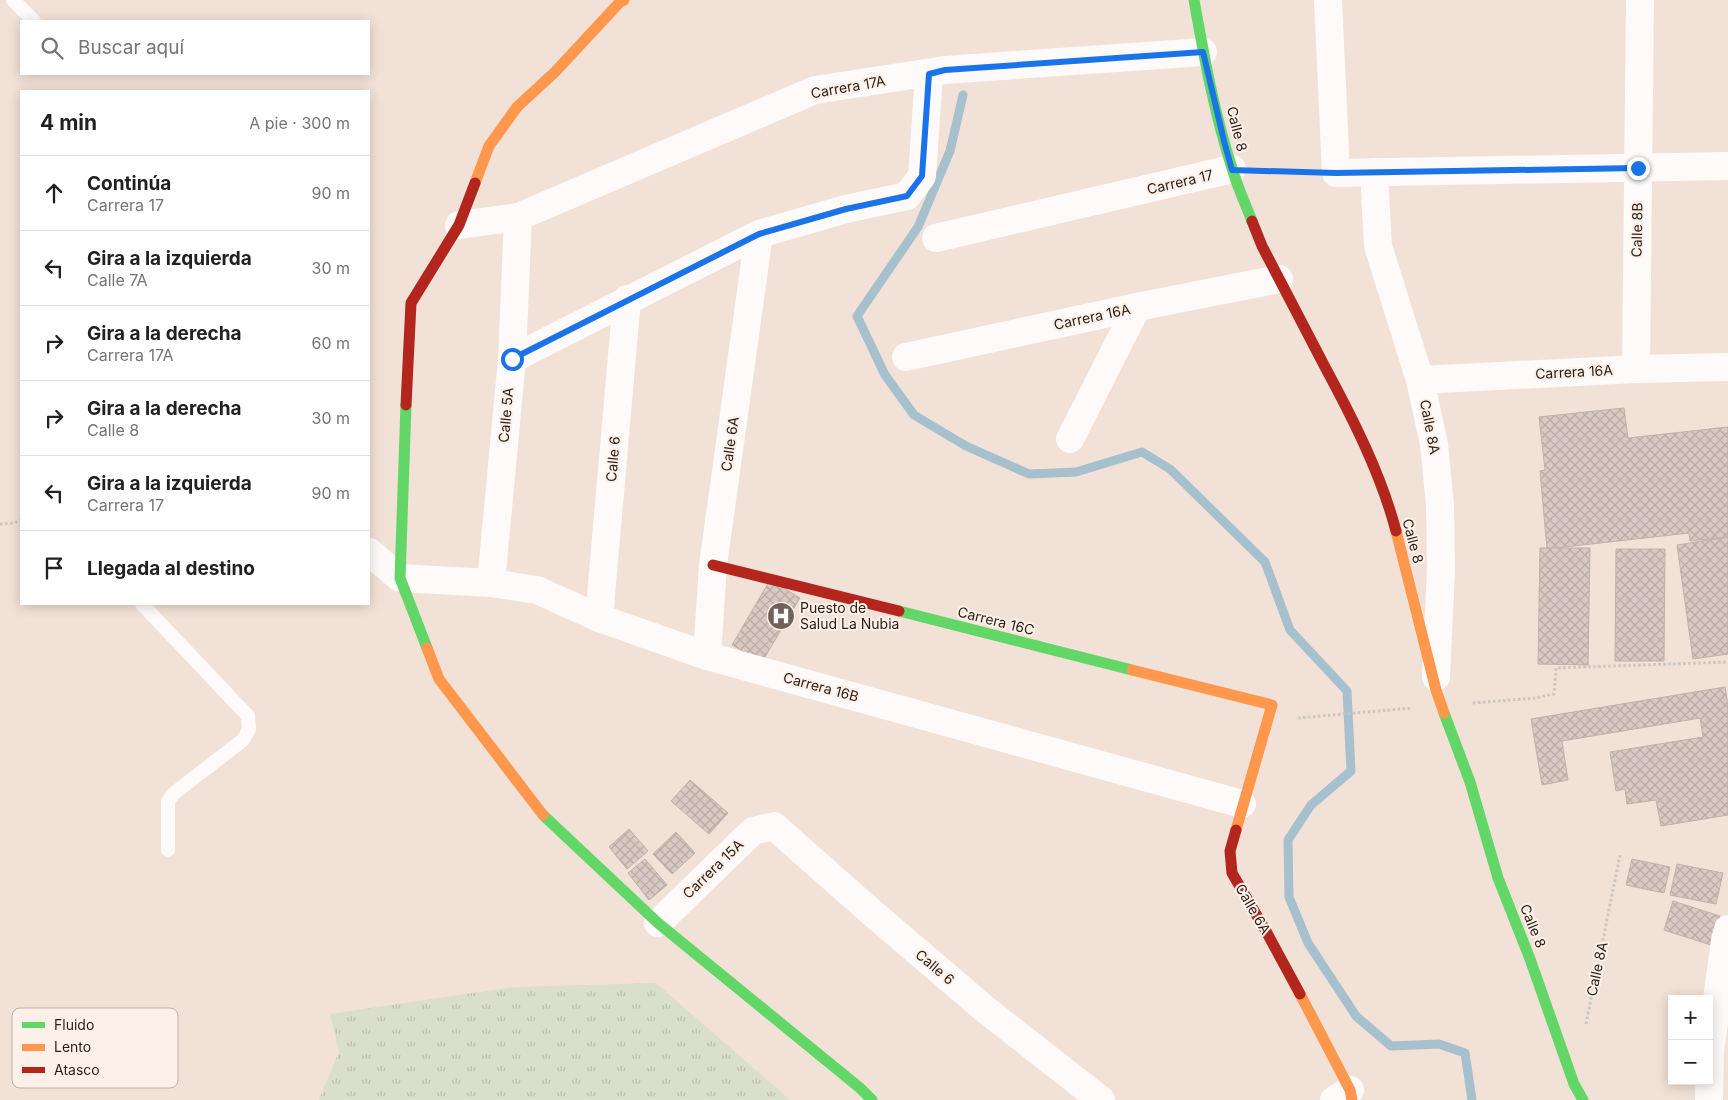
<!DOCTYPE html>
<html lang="es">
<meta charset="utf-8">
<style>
:root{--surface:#fff;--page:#f2f2f2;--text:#202124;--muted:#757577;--line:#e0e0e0}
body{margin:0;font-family:Inter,sans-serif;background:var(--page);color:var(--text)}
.controls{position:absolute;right:15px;bottom:15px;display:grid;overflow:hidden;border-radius:0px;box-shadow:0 2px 12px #0003}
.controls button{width:45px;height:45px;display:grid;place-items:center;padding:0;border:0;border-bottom:1px solid var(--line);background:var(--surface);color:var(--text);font:25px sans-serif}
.stop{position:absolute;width:15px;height:15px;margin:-11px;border:4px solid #1a73e8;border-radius:50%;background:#fff}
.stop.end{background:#1a73e8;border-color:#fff;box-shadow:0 1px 5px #0008}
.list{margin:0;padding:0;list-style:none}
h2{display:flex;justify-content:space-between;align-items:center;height:65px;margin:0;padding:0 20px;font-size:21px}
h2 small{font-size:16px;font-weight:400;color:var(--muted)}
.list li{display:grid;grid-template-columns:32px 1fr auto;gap:15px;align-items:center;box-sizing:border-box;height:75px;padding:0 20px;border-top:1px solid var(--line)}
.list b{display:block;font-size:19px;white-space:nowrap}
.list p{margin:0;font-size:16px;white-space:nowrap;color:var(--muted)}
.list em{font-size:16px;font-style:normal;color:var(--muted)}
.icon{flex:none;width:28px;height:28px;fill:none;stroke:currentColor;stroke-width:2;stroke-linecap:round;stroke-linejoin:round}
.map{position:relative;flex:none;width:1728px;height:1100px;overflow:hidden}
.search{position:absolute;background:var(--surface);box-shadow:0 2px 12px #0003;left:20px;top:20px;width:350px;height:55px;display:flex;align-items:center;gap:12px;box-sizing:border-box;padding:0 18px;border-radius:0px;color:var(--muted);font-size:19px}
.panel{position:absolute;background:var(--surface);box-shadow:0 2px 12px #0003;left:20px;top:90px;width:350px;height:515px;border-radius:0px}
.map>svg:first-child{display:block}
.grass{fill:url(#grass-tufts)}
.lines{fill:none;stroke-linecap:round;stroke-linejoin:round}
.stream{stroke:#a6c0ce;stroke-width:9}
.building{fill:url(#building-cross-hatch);stroke:#bfb1a9}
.path{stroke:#ccc5c1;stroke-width:3;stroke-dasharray:2.5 2.5;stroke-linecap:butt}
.lane{stroke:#fdfaf9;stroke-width:14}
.street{stroke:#fdfaf9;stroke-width:28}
.fast{stroke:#63d668;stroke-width:11}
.slow{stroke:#ff974d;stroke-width:11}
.jam{stroke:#b3261e;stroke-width:11}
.route{stroke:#1a73e8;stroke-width:6}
.labels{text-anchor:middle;stroke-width:4;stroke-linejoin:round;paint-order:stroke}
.street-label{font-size:14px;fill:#291e16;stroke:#fdf0e8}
.poi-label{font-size:14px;fill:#291e16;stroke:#fdf0e8;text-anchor:start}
.key{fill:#fdf0e8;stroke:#bdb1a9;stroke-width:1}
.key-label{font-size:14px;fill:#291e16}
</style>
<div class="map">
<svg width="1728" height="1100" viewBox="0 0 1728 1100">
<defs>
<pattern id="grass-tufts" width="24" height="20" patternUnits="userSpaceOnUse" patternTransform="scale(1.25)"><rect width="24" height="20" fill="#d9decd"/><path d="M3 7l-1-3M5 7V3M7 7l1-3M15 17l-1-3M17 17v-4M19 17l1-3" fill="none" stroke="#babeaf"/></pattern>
<pattern id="building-cross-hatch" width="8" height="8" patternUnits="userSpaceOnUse" patternTransform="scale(1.25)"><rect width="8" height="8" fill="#d8c9c2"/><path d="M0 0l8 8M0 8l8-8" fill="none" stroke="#b9aca6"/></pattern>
</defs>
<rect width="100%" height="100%" fill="#f2e1d6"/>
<!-- grass -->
<polygon class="grass" points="656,983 790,1100 319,1100 339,1052 330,1014 514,987"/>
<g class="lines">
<!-- stream -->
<polyline class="stream" points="963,95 950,151 918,227 857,316 885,375 914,415 966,446 1029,474 1076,472 1142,452 1170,469 1265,562 1290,630 1347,691 1351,771 1311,805 1288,840 1289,897 1308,943 1356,1016 1391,1046 1439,1044 1465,1053 1472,1100"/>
</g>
<!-- building -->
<g class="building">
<polygon points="1624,408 1628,438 1728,427 1728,537 1690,541 1689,533 1547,549 1540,471 1545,470 1539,417"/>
<polygon points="1728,537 1728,654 1693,659 1677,545"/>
<polygon points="1540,548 1590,548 1588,665 1538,664"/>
<polygon points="1616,549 1665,549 1664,661 1615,661"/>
<polygon points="770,580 800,598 762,662 732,645"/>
<polygon points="1725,687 1728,706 1728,815 1661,826 1656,800 1627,804 1625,789 1616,791 1610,752 1703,737 1700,718 1562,741 1568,780 1542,785 1531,719"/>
<polygon points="690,780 728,813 709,834 671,801"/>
<polygon points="629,829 648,851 627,869 609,847"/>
<polygon points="676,832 695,853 672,874 653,854"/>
<polygon points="645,859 667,885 649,900 628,873"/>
<polygon points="1632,859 1670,867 1664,893 1626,885"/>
<polygon points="1677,864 1723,873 1716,904 1670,895"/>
<polygon points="1673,901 1720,916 1711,945 1664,930"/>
</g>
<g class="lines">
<!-- path -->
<g class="path">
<polyline points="1264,171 1308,172"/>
<polyline points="0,524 14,523 21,520"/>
<polyline points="1473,703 1535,698 1554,694 1556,668 1728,662"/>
<polyline points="1298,718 1412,708"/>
<polyline points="1586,1024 1620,855"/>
</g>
<!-- lane -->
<g class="lane">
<polyline points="13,0 34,21"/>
<polyline points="142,604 248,716 249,729 243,740 173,794 168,802 168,850"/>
</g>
<!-- street -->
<g class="street">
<polyline points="1328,0 1336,173 1728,166"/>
<polyline points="1374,172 1378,246 1420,380 1434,444 1440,505 1441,570 1436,677"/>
<polyline points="459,225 518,217 815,90 945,70 1203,52"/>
<polyline points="936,238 1232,169"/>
<polyline points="906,357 1137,307 1279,279"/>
<polyline points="512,359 759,234 846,209 907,196 922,176 929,74"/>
<polyline points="1636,369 1640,0"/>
<polyline points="1420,380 1636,369 1728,367"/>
<polyline points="1070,439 1137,307"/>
<polyline points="369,552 400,578 491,583 537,590 599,618 707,656 1242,804"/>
<polyline points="491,583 512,359 518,217"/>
<polyline points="599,618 627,299"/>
<polyline points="707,656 713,565 759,234"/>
<polyline points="658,923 753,831 774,826 870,911 986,1010 1101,1100"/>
<polyline points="1334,1100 1350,1090"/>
<polyline points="1709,1100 1710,1052 1725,940 1728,929"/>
</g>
<!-- fast -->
<g class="fast">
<path d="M1194,0C1204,56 1214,113 1232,168C1237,186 1245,203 1252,221"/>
<polyline points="406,405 400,578 427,648"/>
<polyline points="899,611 1132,670"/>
<polyline points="1444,713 1470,782 1498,878 1530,959 1574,1084 1583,1100"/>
<polyline points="543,815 658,923 860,1088 872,1100"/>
</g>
<!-- slow -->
<g class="slow">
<polyline points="475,183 489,146 517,107 555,72 620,2 624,0"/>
<polyline points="1396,531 1436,690 1444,713"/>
<polyline points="427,648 439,679 543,815"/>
<polyline points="1132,670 1272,705 1236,830"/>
<polyline points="1300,994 1350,1090 1352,1100"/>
</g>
<!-- jam -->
<g class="jam">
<path d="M1252,221L1262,246C1283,286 1304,327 1325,367C1353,419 1381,474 1396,531"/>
<polyline points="406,405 411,303 459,225 475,183"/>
<polyline points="713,565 899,611"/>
<polyline points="1236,830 1230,851 1232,873 1267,933 1300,994"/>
</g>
</g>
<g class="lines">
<!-- route -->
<polyline class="route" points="512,359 759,234 846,209 907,196 922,176 929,74 945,70 1203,52 1224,141 1232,170 1336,173 1638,168"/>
</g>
<!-- icons -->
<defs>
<g id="hospital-disc" transform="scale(1.4375)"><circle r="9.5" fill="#6f6259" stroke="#fdf0e8"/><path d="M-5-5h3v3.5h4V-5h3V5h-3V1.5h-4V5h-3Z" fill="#fff"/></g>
</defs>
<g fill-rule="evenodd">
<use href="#hospital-disc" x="781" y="616"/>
</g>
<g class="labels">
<!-- street labels -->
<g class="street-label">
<text transform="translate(848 87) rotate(-10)" y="5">Carrera 17A</text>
<text transform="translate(1237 129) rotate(76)" y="5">Calle 8</text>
<text transform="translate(1180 182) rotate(-13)" y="5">Carrera 17</text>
<text transform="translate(1637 230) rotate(-89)" y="5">Calle 8B</text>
<text transform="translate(1092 317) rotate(-12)" y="5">Carrera 16A</text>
<text transform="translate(1574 372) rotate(-3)" y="5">Carrera 16A</text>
<text transform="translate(506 415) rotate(-85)" y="5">Calle 5A</text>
<text transform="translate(1430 427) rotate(79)" y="5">Calle 8A</text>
<text transform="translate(730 444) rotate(-82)" y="5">Calle 6A</text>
<text transform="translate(613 459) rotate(-85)" y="5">Calle 6</text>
<text transform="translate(1413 541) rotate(75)" y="5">Calle 8</text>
<text transform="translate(996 621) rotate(14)" y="5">Carrera 16C</text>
<text transform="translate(821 687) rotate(15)" y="5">Carrera 16B</text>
<text transform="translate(713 869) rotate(-44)" y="5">Carrera 15A</text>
<text transform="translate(1253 909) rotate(60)" y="5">Calle 6A</text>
<text transform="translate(1533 926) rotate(68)" y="5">Calle 8</text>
<text transform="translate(935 967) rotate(40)" y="5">Calle 6</text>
<text transform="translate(1597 969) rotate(-78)" y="5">Calle 8A</text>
</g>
<!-- poi labels -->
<g class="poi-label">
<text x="800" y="613">Puesto de<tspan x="800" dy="16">Salud La Nubia</tspan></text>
</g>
</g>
<!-- legend -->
<rect x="12" y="1008" width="166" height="80" rx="8" class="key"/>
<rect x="22" y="1022" width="23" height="6" fill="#63d668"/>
<rect x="22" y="1044" width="23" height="7" fill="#ff974d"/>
<rect x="22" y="1067" width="23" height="6" fill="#b3261e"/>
<g class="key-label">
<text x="54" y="1030">Fluido</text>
<text x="54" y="1052">Lento</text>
<text x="54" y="1075">Atasco</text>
</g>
</svg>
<div class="controls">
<button>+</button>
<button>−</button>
</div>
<div class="stop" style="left:512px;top:359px"></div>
<div class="stop end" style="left:1638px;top:168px"></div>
<div class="search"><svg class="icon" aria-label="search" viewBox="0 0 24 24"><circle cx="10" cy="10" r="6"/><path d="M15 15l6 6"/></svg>Buscar aquí</div>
<section class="panel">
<h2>4 min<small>A pie · 300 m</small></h2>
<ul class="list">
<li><svg class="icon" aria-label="ahead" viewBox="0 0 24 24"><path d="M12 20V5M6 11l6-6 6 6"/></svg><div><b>Continúa</b><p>Carrera 17</p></div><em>90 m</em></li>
<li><svg class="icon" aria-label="left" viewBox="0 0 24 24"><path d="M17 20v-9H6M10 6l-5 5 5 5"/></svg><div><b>Gira a la izquierda</b><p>Calle 7A</p></div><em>30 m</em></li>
<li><svg class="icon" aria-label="right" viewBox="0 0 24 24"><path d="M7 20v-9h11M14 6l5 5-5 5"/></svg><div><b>Gira a la derecha</b><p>Carrera 17A</p></div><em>60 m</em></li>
<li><svg class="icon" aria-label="right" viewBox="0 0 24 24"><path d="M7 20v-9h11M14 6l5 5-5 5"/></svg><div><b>Gira a la derecha</b><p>Calle 8</p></div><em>30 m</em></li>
<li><svg class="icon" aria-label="left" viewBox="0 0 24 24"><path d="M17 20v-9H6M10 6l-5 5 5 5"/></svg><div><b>Gira a la izquierda</b><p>Carrera 17</p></div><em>90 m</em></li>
<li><svg class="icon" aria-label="arrive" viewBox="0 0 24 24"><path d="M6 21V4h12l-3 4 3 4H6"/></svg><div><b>Llegada al destino</b></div></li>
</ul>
</section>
</div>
